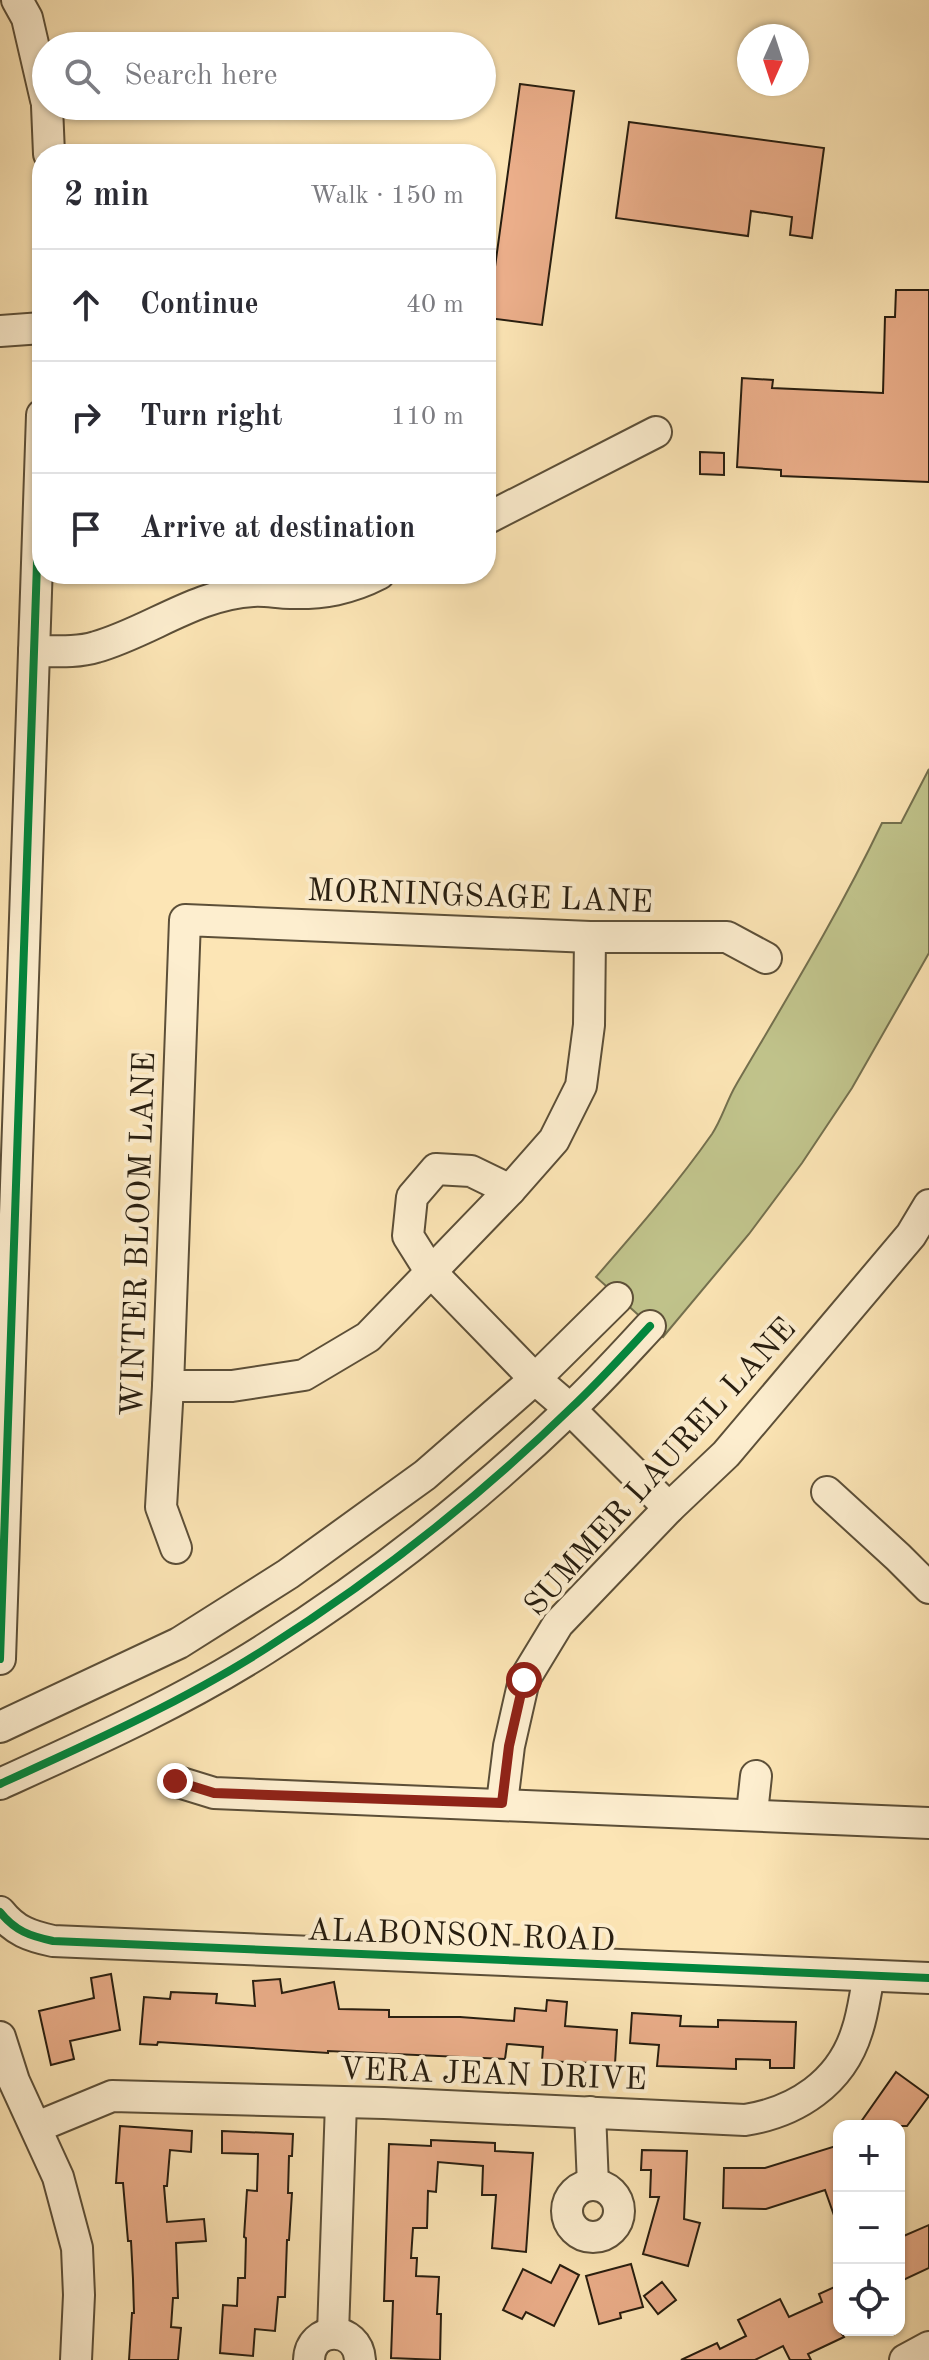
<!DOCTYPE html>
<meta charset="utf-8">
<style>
:root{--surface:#fff;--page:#f2f2f3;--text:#2b2b33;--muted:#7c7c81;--line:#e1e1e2}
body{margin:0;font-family:"Old Standard TT",serif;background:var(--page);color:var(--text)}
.controls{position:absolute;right:24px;bottom:24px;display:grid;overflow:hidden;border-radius:16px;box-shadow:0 2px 6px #0004}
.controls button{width:72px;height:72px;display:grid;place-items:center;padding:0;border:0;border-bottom:2px solid var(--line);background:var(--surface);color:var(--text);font:40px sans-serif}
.compass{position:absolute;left:737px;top:24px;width:72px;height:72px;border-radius:50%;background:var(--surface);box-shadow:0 2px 6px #0004;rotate:183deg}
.stop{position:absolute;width:24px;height:24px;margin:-18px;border:6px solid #8f2418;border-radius:50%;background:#fff}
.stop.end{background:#8f2418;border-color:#fff;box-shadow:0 2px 8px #0008}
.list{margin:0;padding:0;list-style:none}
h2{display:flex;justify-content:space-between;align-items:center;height:104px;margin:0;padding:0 32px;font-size:34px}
h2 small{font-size:26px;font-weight:400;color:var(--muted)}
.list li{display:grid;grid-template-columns:52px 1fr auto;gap:24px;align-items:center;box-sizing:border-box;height:112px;padding:0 32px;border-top:2px solid var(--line)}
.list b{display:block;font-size:30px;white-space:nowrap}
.list em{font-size:26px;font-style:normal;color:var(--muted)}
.icon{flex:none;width:44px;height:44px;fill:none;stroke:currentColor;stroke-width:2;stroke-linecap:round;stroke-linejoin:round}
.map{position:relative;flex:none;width:929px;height:2360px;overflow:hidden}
.search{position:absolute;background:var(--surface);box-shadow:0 2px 6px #0004;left:32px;top:32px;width:464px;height:88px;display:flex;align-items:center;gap:20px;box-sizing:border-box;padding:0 28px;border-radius:44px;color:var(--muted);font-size:30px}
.panel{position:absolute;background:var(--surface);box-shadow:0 2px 6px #0004;left:32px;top:144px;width:464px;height:440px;border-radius:32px}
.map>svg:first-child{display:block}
.green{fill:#c1c48c;stroke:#74704e;stroke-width:2}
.building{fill:#ebae8a;stroke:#271d0f;stroke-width:2}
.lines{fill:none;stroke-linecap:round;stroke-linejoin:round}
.minor-casing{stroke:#5c4f38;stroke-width:34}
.minor{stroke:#fdeecf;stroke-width:30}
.cycleway-casing{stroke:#fdeecf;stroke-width:13}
.cycleway{stroke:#00873e;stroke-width:8}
.route{stroke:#8f2418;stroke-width:10}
.labels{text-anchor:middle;stroke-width:8;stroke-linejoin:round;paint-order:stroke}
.street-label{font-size:32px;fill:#271d0f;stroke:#fdeecf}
</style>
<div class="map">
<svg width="929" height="2360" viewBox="0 0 929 2360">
<rect width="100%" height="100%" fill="#fce5b5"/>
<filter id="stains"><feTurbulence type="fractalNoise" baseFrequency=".0025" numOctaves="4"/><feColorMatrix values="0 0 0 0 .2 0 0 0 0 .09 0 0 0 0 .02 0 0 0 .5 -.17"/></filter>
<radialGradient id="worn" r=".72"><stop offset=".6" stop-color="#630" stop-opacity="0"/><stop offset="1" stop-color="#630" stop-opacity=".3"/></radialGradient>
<!-- green -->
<path class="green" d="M929,769V953L852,1088L802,1163L749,1234L663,1337L596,1277C636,1231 677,1184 712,1134C722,1119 727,1100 736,1085C787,998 839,913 882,823H901Z"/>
<!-- building -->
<g class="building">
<polygon points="520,84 574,91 542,325 488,318"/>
<polygon points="629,122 824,148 812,238 790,235 792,217 751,211 748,236 616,218"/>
<polygon points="896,290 929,290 929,482 781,476 781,470 737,467 742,378 773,380 772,388 883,393 885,317 895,317"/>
<polygon points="700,452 724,453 724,475 700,474"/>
<polygon points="111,1974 120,2030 70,2041 74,2059 51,2065 39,2011 94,1998 91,1978"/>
<polygon points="280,1979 282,1993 334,1982 339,2009 389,2010 389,2017 460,2017 514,2021 515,2008 546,2011 547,2000 567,2002 565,2026 617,2030 615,2064 542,2061 543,2047 507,2044 505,2059 328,2051 328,2053 158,2042 157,2045 140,2044 144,1997 170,1999 171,1992 217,1994 216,2003 255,2006 253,1981"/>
<polygon points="632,2013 681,2016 680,2026 718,2027 718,2020 796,2022 794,2068 770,2068 770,2060 736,2059 736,2069 657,2066 659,2045 630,2043"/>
<polygon points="896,2072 929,2096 907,2126 858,2126"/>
<polygon points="120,2126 192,2131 191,2152 170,2150 167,2186 164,2186 167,2222 204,2219 206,2241 176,2243 178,2298 173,2298 171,2327 181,2328 178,2360 129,2360 132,2313 134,2313 133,2279 131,2241 128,2241 123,2183 116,2183"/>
<polygon points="222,2131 293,2134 292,2156 289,2156 288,2193 292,2193 289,2240 287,2240 285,2297 278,2297 275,2331 255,2329 253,2356 220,2353 223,2305 237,2306 238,2278 245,2278 246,2238 244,2237 247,2190 257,2191 258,2154 222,2153"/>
<polygon points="431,2140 495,2143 495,2151 533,2153 526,2252 492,2248 496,2195 482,2195 483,2166 438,2162 436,2192 428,2191 427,2228 413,2228 411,2258 417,2258 416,2276 439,2277 437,2314 441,2314 440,2360 391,2358 393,2301 384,2301 389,2144 431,2146"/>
<polygon points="839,2145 839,2221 836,2221 825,2190 766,2209 723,2208 724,2168 765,2168"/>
<polygon points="642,2150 687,2151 684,2219 700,2223 688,2266 643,2254 659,2197 650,2197 651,2170 641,2170"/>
<polygon points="929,2225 929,2268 899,2282 899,2238"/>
<polygon points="631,2264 643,2307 620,2313 621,2318 599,2324 586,2276"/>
<polygon points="560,2265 579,2275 554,2326 526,2312 522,2319 503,2310 523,2269 551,2283"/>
<polygon points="662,2282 676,2300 658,2314 644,2296"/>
<polygon points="839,2285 839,2330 844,2337 808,2354 811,2360 790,2360 783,2346 755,2360 681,2360 717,2343 720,2349 746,2336 738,2320 780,2299 789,2317 822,2302 819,2294"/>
</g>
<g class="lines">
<!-- minor casing -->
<g class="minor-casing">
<g id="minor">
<polyline points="17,0 27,18 46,100"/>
<polyline points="47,106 49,154"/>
<polyline points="0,331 42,328"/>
<polyline points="486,519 656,432"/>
<path d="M34,651C54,651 77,653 96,647C149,632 196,594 253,591C265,590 278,593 290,593C323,594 350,589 379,574"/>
<polyline points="510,1190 471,1171 436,1169 412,1197 408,1236 430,1271 535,1379 570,1409 669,1508"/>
<polyline points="168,1386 232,1386 304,1375 368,1337 510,1190 554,1140 581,1086 589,1025 590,937"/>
<polyline points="827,1492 898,1557 929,1588"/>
<polyline points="176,1548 161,1507 168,1386 185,920 590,937 727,937 766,958"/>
<polyline points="0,1659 42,415"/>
<polyline points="0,1727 179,1643 288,1574 425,1475 535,1379 617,1298"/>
<polyline points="175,1781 214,1793 929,1823"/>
<path d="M0,1784C90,1743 182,1702 265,1649C374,1580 477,1499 570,1409C598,1383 624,1354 650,1326"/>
<polyline points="502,1803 509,1746 524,1680 558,1624 669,1508 726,1454 911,1235 929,1205"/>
<polyline points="752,1813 756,1776"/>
<path d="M0,1912C15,1931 30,1936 53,1941L929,1978"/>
<polyline points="0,2037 14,2081 58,2177 77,2248 79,2295 76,2360"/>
<polyline points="590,2112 593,2185"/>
<path d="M37,2127L112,2096L384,2103L745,2120C796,2112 841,2083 857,2031C863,2014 865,1994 869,1976"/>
<circle cx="593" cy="2211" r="26"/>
<polyline points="333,2333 341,2103"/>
<path d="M309,2360C310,2325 358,2325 360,2360"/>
<polyline points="905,2360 929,2347"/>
</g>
</g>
<!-- minor -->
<use href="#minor" class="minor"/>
<!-- cycleway casing -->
<g class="cycleway-casing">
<g id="cycleway">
<polyline points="0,1659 42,415"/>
<path d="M0,1784C90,1743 182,1702 265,1649C374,1580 477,1499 570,1409C598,1383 624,1354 650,1326"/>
<path d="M0,1912C15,1931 30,1936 53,1941L929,1978"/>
</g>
</g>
<!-- cycleway -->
<use href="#cycleway" class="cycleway"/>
</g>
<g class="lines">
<!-- route -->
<polyline class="route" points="175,1781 214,1793 502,1803 509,1746 524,1680"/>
</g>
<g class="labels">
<!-- street labels -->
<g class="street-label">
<text transform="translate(480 895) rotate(2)" y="11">MORNINGSAGE LANE</text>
<text transform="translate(137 1234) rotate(-88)" y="11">WINTER BLOOM LANE</text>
<text transform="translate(659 1466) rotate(-48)" y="11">SUMMER LAUREL LANE</text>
<text transform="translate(461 1934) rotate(2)" y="11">ALABONSON ROAD</text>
<text transform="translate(493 2073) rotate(2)" y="11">VERA JEAN DRIVE</text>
</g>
</g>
<rect width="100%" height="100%" filter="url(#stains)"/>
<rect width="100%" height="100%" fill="url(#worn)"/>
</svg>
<div class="controls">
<button>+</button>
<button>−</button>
<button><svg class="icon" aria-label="locate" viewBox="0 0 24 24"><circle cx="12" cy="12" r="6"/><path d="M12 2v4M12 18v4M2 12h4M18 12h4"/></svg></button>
</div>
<svg class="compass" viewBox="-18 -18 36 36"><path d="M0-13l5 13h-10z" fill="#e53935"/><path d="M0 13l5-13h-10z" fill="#7c7c81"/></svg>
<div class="stop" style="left:524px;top:1680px"></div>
<div class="stop end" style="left:175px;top:1781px"></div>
<div class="search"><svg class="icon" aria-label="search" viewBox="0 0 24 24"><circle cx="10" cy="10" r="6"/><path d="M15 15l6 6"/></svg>Search here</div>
<section class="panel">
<h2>2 min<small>Walk · 150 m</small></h2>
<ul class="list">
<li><svg class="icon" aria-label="ahead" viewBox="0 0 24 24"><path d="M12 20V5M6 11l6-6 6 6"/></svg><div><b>Continue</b></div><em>40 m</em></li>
<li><svg class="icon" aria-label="right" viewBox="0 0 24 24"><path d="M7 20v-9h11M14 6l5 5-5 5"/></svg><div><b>Turn right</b></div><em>110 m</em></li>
<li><svg class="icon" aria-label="arrive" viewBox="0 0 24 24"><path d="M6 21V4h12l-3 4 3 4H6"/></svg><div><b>Arrive at destination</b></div></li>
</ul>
</section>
</div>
